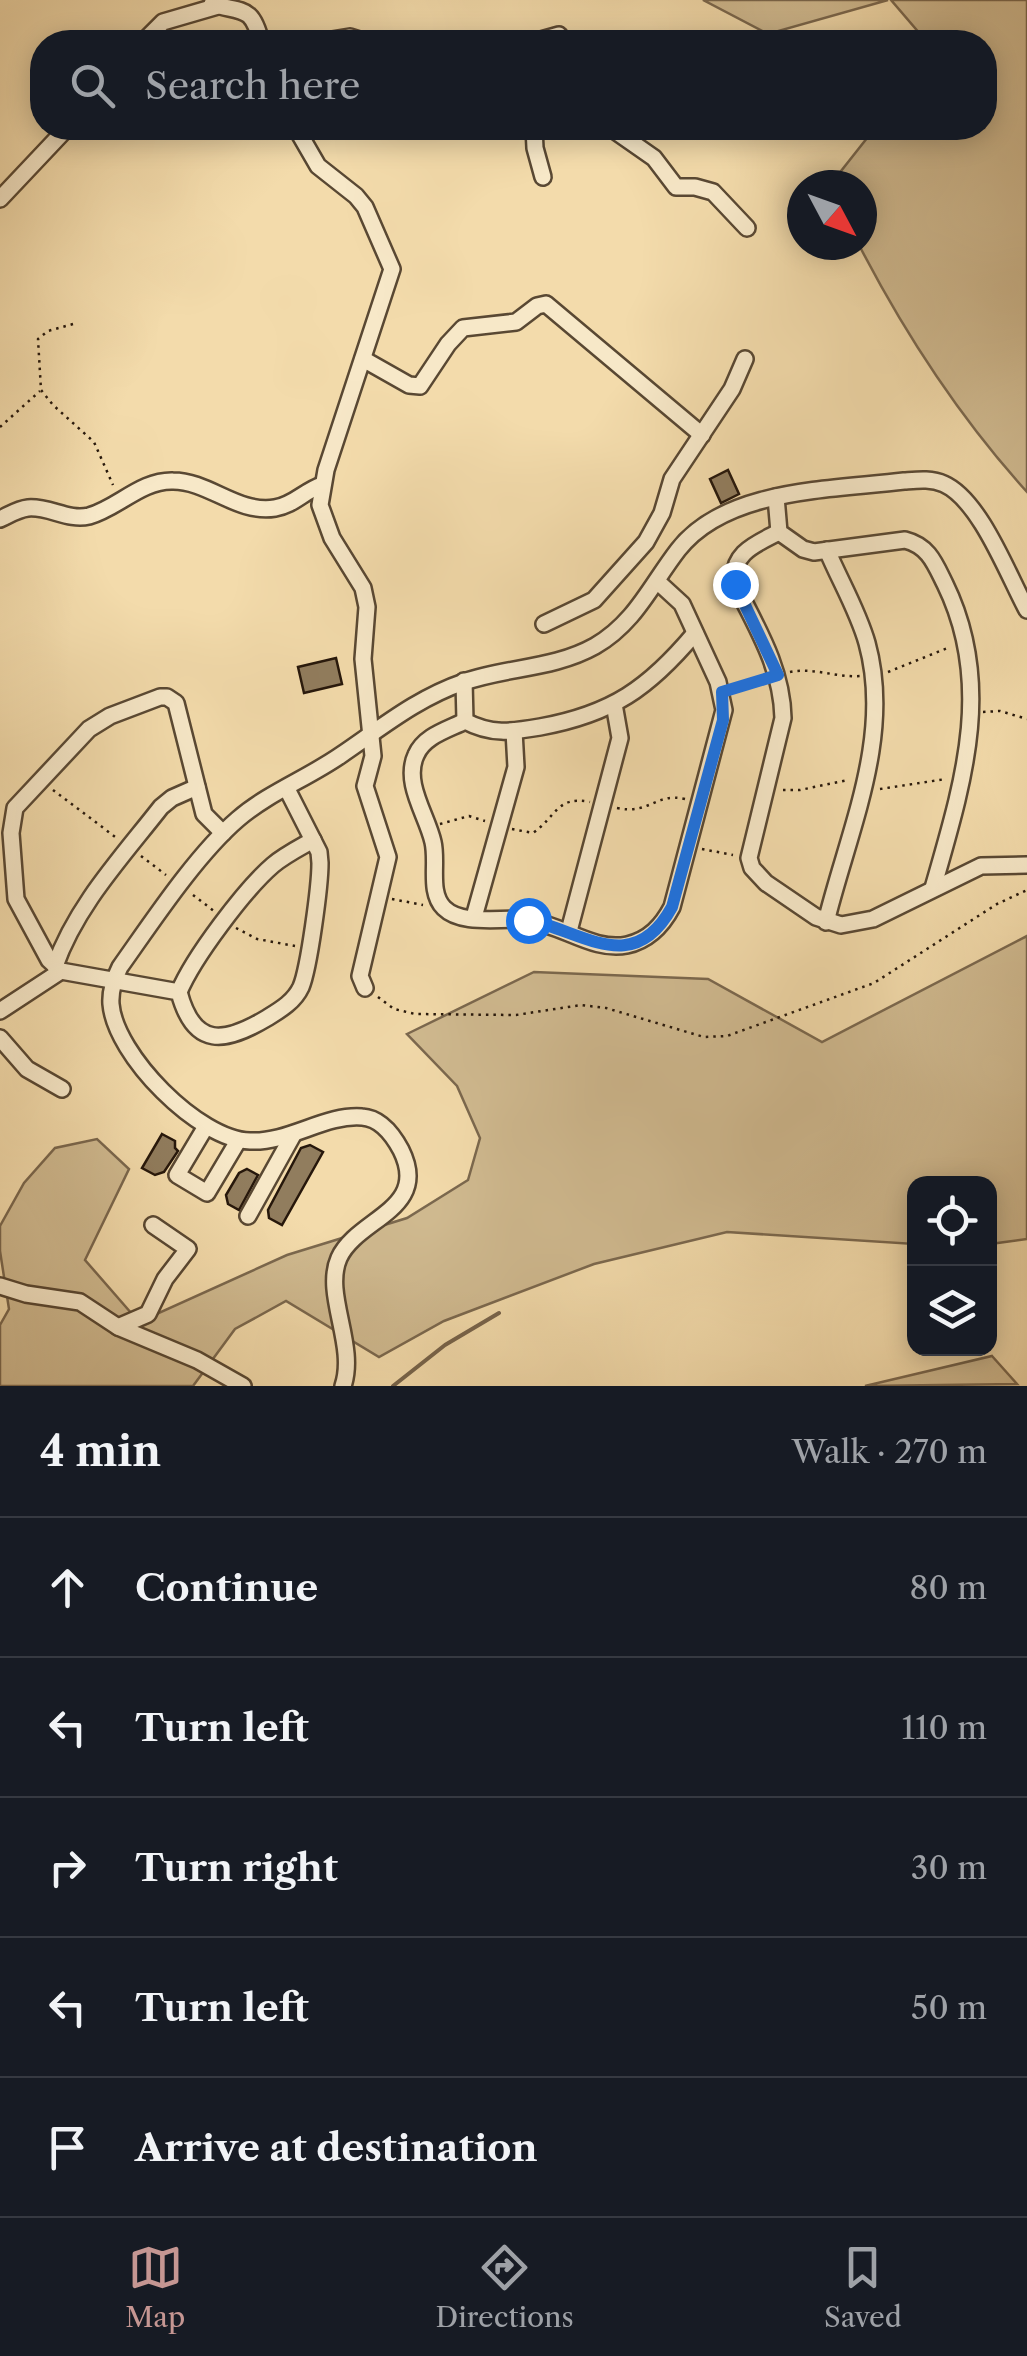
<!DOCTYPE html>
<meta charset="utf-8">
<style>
:root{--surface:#171b24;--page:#242831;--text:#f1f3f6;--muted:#9ea1a6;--line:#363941;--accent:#c59692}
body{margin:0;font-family:"Libre Caslon Text",serif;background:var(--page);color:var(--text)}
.controls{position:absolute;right:30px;bottom:30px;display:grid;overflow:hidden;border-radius:20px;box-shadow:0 5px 25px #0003}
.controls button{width:90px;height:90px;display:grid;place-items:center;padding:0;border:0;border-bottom:2px solid var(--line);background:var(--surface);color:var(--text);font:50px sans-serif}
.compass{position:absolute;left:787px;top:170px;width:90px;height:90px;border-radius:50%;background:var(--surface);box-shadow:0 5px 25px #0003;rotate:131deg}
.stop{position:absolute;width:30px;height:30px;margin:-22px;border:8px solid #1a73e8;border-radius:50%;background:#fff}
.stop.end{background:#1a73e8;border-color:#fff;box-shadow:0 2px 10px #0008}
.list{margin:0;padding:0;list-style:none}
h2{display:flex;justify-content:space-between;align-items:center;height:130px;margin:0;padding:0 40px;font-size:42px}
h2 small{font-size:32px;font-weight:400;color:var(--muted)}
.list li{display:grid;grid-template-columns:65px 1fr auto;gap:30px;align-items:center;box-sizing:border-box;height:140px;padding:0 40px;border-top:2px solid var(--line)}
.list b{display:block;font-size:38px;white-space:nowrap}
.list em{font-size:32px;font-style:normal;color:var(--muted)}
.icon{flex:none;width:55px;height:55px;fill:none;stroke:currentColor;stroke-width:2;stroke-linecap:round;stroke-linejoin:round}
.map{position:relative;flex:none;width:1027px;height:1386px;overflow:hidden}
.search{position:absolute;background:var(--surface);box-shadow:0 5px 25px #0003;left:30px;right:30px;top:30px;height:110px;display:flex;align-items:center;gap:25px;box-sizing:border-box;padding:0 35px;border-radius:40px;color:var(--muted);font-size:38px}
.sheet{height:830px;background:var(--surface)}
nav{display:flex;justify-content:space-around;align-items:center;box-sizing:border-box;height:140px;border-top:2px solid var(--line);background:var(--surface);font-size:28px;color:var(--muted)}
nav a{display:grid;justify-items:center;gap:5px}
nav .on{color:var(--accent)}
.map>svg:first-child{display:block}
.green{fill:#d0ba90;stroke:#7b684e;stroke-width:2.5}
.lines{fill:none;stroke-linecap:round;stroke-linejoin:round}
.stream{stroke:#77644b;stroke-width:4}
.building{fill:#917d5e;stroke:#26170b;stroke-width:2.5}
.minor-casing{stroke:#594833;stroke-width:20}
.path{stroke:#26170b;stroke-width:2.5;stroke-dasharray:2.5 5;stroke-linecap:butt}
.minor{stroke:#f7e8c8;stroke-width:15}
.route{stroke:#1a73e8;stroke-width:12}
</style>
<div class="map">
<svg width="1027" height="1386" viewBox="0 0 1027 1386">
<rect width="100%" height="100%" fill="#f3dbab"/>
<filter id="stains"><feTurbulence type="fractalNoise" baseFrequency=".002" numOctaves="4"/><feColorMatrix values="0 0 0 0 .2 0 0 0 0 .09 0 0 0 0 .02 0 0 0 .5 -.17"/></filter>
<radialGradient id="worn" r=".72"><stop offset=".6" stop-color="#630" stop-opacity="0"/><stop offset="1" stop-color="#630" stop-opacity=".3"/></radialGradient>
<!-- green -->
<g class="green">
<polygon points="703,0 888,0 768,34"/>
<path d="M891,0H1027V492C960,418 905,334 859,245H862V185H830L875,128H984V42H927Z"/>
<polygon points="1027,936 1027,1239 990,1244 990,1184 914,1184 914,1244 727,1232 594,1264 444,1321 379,1357 286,1301 235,1329 193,1386 0,1386 0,1325 9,1309 0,1251 0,1226 24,1183 55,1148 97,1139 129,1169 85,1260 139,1322 287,1255 407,1218 468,1180 480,1138 457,1086 407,1034 534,972 708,979 822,1042"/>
<polygon points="992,1356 1017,1384 865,1386"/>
</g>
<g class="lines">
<!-- stream -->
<polyline class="stream" points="393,1386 445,1345 499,1313"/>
</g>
<!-- building -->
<g class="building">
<polygon points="728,470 739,494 721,503 710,479"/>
<polygon points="336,658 342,684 304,693 298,667"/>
<polygon points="162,1134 175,1141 175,1148 178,1151 164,1172 155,1175 142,1168"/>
<polygon points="310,1145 323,1152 282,1225 269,1218 268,1210 301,1148"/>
<polygon points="247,1169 258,1175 239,1210 228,1204 226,1195 239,1173"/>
</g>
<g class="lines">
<!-- minor casing -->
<g class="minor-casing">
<g id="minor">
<path d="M212,4C243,13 252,5 261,42"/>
<polyline points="143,42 163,22 218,6"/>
<polyline points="319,42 350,37 366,42"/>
<polyline points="402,42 422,42"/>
<polyline points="534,42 559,35"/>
<polyline points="296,128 318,166 356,196 365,207 392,269 326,470 320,505 332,538 363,588 367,607 363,659 373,756 365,786 388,857 360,976 365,988"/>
<polyline points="534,128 535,148 543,177"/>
<polyline points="611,128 654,158 676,187 695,187 713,192 747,228"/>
<polyline points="0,199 67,128"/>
<polyline points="363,359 409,385 420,386 448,344 463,328 516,322 537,306 546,304 702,435"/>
<path d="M776,497L779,532L803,549L814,552L905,540C929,546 935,564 945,584C995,686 962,786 933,888"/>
<path d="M0,519C9,515 18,509 28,508C49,506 68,521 89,516C118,508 141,480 173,481C209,481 237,514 275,508C294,505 304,491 322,485"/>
<path d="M779,532C756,544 730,553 735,584C757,628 782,668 783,718L749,858L752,868L766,883L816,917L841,925L873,919L981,866L1027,865"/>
<polyline points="544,624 594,600 646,542 662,513 672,479 732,389 745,359"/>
<path d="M464,681L465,721C491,735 511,732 540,727C612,714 649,688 695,633"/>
<path d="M465,721C447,730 424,736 416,755C403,783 427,815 433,842C438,863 428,892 444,908C462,926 502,917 526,920C562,924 593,952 627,945C649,940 662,926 672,907L724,710L718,682L682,604L658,582"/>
<path d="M223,833L204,814L176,703L167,697H160L110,716L89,729L15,808L11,833L16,899L49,960L61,971L179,992C194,1049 225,1043 267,1018C280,1010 294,1002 301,987C309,968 320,886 320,863L319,852L287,789"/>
<polyline points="474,917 516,767 514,731"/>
<path d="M826,922C848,832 893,737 867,643C858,611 840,581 827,550"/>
<polyline points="569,931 620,738 614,704"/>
<path d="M55,966C76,906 122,857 161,807L172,798L197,787"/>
<path d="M179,992C193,958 245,889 273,865C285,855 299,848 313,840"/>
<polyline points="0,1011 61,971"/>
<polyline points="0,1038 27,1069 62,1089"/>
<polyline points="205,1128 177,1175 207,1193 238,1141"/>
<polyline points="248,1216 293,1135"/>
<polyline points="0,1286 26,1294 80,1302 118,1327 197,1360 243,1386"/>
<polyline points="118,1327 148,1314 165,1279 188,1249 153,1225"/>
<path d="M343,1386C357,1345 323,1294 339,1258C357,1218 431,1210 401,1150C393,1135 380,1118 362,1117C325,1114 289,1143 250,1141C199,1140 115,1055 111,1004C110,990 114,979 120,967C152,922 196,855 238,819C268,793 308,778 341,755C381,728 417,698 464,682C507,667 554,669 595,646C635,623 651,585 678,550C726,488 832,490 904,481C917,480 931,478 944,484C980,500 1008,575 1027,610"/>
</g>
</g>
<!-- path -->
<g class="path">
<polyline points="73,324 48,331 38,339 41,390 53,405 94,442 113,485"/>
<polyline points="0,427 40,391"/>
<path d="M790,672C814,667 836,678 861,676"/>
<polyline points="888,672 950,647"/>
<polyline points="733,689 763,680"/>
<polyline points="983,712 1000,711 1027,719"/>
<polyline points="880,789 946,779"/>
<polyline points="53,790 118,839"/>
<polyline points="783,790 800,790 848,780"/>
<path d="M617,808C650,815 656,792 685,799"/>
<polyline points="440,824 469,816 485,821"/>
<path d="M512,829L533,833C556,817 557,795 590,802"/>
<polyline points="702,849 733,855"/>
<polyline points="141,856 166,875"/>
<polyline points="193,895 214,911"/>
<polyline points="392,899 423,905"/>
<polyline points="236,928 257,939 295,946"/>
<polyline points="378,997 394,1009 415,1014 516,1015 581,1005 606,1008 704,1037 727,1036 874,983 997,904 1027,890"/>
</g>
<!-- minor -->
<use href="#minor" class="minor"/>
</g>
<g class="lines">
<!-- route -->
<path class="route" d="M528,920C583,931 633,978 672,907L723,720L722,692L778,675L735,584"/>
</g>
<rect width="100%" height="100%" filter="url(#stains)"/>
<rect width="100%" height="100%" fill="url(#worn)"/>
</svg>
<div class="controls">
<button><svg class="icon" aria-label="locate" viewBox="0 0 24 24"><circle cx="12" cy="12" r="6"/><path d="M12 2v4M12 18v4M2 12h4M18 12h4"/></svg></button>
<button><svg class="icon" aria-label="layers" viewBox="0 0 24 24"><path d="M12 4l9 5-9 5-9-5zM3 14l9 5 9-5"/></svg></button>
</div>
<svg class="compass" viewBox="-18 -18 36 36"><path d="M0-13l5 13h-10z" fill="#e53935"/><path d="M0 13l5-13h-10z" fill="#9ea1a6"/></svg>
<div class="stop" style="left:528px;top:920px"></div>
<div class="stop end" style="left:735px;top:584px"></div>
<div class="search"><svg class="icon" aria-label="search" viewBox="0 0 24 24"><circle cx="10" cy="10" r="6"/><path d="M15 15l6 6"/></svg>Search here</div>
</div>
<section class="sheet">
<h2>4 min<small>Walk · 270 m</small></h2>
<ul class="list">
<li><svg class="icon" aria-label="ahead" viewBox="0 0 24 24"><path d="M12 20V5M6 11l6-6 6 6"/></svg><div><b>Continue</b></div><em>80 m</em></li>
<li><svg class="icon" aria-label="left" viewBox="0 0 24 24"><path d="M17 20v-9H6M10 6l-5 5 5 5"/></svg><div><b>Turn left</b></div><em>110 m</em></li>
<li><svg class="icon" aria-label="right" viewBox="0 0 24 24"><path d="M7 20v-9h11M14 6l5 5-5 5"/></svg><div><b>Turn right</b></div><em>30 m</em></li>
<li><svg class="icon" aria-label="left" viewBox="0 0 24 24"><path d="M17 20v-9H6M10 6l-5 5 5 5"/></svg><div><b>Turn left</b></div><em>50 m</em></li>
<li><svg class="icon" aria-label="arrive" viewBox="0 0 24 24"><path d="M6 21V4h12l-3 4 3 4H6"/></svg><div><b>Arrive at destination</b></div></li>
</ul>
</section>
<nav>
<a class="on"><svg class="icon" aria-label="map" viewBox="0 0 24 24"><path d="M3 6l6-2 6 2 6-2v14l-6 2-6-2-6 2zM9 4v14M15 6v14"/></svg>Map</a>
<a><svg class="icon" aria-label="directions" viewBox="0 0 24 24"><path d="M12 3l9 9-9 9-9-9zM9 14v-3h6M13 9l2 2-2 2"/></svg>Directions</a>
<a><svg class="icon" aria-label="saved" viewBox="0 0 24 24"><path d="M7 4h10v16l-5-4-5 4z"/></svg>Saved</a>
</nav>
